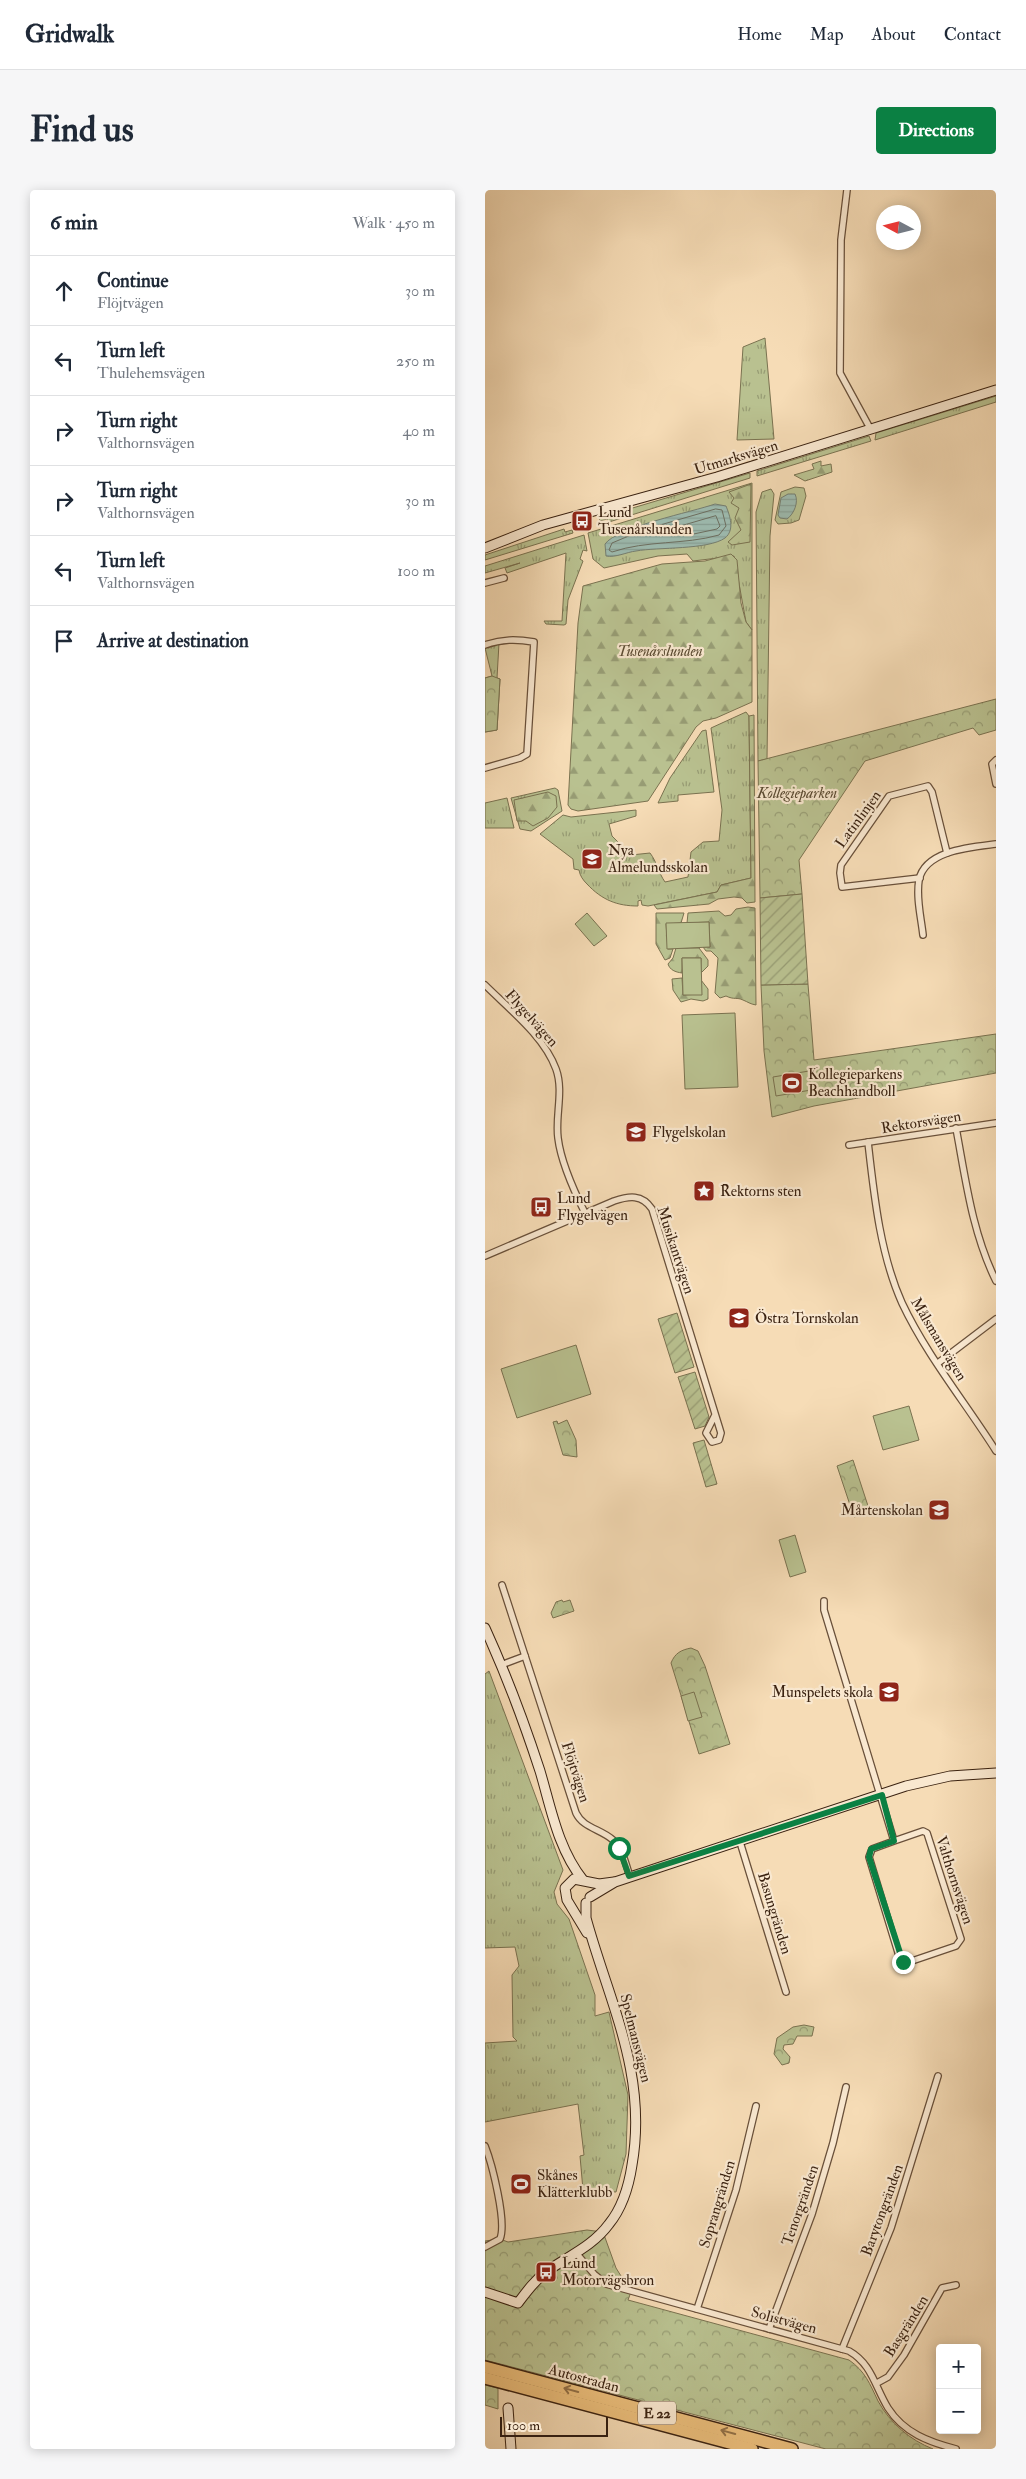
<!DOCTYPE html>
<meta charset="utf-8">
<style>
:root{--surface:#fff;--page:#f6f6f7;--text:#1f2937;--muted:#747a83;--line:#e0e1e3;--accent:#0b8043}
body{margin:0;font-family:"IM FELL Double Pica",serif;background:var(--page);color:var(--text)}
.controls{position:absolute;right:15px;bottom:15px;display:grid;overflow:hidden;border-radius:5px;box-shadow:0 2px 12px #0003}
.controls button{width:45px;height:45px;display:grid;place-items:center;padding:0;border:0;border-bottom:1px solid var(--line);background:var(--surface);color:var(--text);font:25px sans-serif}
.compass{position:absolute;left:391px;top:15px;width:45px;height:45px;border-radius:50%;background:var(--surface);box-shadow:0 2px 12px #0003;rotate:277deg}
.scale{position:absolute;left:15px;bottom:12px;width:108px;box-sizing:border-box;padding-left:5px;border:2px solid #3a2211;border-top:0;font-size:14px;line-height:18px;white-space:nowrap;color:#3a2211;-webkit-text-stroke:4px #f9e8d0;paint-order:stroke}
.stop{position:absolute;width:15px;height:15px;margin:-11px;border:4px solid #0b8043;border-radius:50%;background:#fff}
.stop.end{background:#0b8043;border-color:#fff;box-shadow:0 1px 5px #0008}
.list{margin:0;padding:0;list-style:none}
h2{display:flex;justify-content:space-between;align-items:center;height:65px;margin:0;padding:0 20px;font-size:21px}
h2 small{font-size:16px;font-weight:400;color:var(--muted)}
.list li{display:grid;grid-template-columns:32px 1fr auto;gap:15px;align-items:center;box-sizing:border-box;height:70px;padding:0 20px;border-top:1px solid var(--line)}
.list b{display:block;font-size:19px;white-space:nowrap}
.list p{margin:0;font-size:16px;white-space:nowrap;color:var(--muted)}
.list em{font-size:16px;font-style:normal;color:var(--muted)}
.icon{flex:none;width:28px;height:28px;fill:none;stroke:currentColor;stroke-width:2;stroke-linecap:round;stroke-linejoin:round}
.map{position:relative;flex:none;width:511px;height:2259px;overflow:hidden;border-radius:5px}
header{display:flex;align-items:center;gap:30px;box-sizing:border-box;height:70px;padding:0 25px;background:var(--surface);border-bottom:1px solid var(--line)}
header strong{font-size:24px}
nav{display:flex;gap:28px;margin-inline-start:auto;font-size:18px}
.intro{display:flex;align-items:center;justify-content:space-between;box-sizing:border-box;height:120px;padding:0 30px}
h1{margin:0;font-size:35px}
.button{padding:12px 22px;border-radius:5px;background:var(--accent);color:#fff;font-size:18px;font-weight:700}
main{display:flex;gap:30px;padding:0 30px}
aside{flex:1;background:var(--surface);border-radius:5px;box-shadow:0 2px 12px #0003}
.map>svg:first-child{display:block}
.grass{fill:url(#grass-tufts);stroke:#7a7250}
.forest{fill:url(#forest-firs);stroke:#7a7250}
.park{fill:url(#park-crowns);stroke:#7a7250}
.garden{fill:url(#garden-furrows);stroke:#7a7250}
.pitch{fill:#b9c190;stroke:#7a7250}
.water{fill:url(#water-rules);stroke:#757e70}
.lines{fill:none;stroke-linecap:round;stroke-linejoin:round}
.shore{stroke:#6c6e60;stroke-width:1}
.street-casing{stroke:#69503a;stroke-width:8}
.secondary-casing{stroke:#3a2211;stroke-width:11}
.highway-casing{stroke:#3a2211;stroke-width:14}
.street{stroke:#f9e8d0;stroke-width:5.5}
.secondary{stroke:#f9e8d0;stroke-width:9}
.highway{stroke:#ebbe7b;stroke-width:11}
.oneway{stroke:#927046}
.route{stroke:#0b8043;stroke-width:6}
.labels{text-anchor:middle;stroke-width:4.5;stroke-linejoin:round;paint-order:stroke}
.shield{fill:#f9e8d0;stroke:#735d4a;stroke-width:1}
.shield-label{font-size:14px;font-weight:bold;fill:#3a2211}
.street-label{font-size:15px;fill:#3a2211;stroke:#f9e8d0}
.poi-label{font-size:15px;fill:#3a2211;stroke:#f9e8d0;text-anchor:start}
.park-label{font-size:15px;font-style:italic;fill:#5a4a31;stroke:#f9e8d0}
</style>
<header>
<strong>Gridwalk</strong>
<nav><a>Home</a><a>Map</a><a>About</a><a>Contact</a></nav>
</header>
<div class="intro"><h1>Find us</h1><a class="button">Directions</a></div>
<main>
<aside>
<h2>6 min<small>Walk · 450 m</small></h2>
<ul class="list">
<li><svg class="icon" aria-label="ahead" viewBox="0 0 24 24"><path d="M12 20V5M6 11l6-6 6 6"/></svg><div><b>Continue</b><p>Flöjtvägen</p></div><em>30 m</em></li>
<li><svg class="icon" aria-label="left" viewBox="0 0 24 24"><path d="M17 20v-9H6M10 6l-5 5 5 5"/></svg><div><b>Turn left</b><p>Thulehemsvägen</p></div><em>250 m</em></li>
<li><svg class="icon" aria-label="right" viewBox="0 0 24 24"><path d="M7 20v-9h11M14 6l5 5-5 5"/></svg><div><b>Turn right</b><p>Valthornsvägen</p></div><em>40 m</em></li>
<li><svg class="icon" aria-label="right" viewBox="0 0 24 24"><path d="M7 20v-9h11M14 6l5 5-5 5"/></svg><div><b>Turn right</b><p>Valthornsvägen</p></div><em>30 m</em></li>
<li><svg class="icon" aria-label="left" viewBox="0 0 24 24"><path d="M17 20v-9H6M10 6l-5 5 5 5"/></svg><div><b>Turn left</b><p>Valthornsvägen</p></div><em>100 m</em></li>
<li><svg class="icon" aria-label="arrive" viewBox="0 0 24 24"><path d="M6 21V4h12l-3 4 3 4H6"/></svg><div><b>Arrive at destination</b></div></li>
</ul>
</aside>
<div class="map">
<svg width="511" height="2259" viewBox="0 0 511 2259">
<defs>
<pattern id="grass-tufts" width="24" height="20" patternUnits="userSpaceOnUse" patternTransform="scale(1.25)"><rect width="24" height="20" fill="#b9c190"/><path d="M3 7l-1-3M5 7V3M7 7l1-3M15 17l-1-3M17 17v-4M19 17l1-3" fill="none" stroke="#979c74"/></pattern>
<pattern id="forest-firs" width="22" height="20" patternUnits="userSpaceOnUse" patternTransform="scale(1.25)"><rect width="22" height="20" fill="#b9c190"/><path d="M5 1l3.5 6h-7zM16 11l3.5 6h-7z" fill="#979c74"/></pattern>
<pattern id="park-crowns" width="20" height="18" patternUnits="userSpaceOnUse" patternTransform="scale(1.25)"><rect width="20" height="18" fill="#b9c190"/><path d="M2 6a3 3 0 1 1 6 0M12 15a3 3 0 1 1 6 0" fill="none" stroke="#979c74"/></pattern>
<pattern id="garden-furrows" width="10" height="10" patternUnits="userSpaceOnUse" patternTransform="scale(1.25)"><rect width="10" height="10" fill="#b9c190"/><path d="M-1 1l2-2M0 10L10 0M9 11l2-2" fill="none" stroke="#979c74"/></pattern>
<pattern id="water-rules" width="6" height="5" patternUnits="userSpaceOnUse" patternTransform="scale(1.25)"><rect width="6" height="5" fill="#9dbbb0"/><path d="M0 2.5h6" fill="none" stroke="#88a096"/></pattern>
</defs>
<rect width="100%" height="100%" fill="#f6dcb6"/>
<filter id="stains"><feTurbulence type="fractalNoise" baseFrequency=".004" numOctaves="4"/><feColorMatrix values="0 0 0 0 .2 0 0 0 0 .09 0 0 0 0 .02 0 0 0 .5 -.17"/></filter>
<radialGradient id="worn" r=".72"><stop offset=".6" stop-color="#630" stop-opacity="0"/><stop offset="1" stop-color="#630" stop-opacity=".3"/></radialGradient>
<!-- grass -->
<g class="grass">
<polygon points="280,148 289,249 252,250 258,157"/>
<polygon points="511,206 511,212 390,250 391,243"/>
<polygon points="384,246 386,251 272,286 272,281"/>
<polygon points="265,283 265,288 124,332 122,329 115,331 114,328"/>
<polygon points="267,293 267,440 261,432 249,366 208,371 202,364 173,366 119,378 108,369 103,343"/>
<polygon points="310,297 319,298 321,306 314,330 306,333 293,334 290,330 296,302"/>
<polygon points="286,299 289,304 285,346 282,569 273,571 271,322 277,302"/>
<polygon points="79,339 80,342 87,340 88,343 0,370 0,365"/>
<polygon points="99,345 102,361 98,360 95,369 98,371 83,410 81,434 79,435 61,434 59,431 77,431 81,363 22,383 20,378 35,373 0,383 0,376"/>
<polygon points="14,453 12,488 15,489 12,540 0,542 0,488 7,486 0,458"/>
<path d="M261,522L264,526L266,688L236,695L232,702L163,716L157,715L156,710L153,711V716C132,716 117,710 102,694C98,690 95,686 94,680L89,679L88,669L55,644L78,625L86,627L151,620V626L124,634L127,646L146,665L165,663C172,672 173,682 180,692L203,687L206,662L218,652L234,651L237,620L226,538Z"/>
<polygon points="221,540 229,602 193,605 193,611 173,613 185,588 217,541"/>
<polygon points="70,598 73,600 77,621 46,641 35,639 26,608"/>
<polygon points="22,608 29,638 0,638 0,613"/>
<polygon points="4,1481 78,1680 69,1702 72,1714 84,1729 110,1805 110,1826 124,1822 143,1905 141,1964 131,2002 98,2000 95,1966 99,1965 93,1914 0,1932 0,1853 32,1851 28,1847 27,1785 34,1776 30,1757 0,1758 0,1484"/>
</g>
<!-- forest -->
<g class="forest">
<polygon points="336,271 336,276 346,274 347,282 320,291 309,285 329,279 327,274"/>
<polygon points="266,294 265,352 247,355 243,352 256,340 250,328 254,318 246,313 249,308 244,302"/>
<polygon points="246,364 252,370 256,413 261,432 267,440 267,512 231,528 218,531 211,537 163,611 93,621 86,619 83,615 93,433 98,396 177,374 220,371"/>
<polygon points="269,525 270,712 262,713 257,708 249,707 233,709 224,714 172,719 169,715 232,702 236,695 266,688 264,526"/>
<polygon points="63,602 71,606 72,617 63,628 48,636 41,631 32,631 29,610"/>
<path d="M263,717L270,718L271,815C265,814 263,812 258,810C252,807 249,810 241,806L235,808L230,803L233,768L226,761H221L218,757H225L224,732L202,733L203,723L234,721L240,726L246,725L251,719Z"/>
<polygon points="171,723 199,723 196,733 181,734 183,759 188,759 185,768 180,770 171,754"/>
<path d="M191,758H214L223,770V776L216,783V768H197V783C190,782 185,780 183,774L188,768Z"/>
<polygon points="197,788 198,805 216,804 216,790 223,799 223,809 218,811 206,809 196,812 188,800 187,789"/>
</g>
<!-- park -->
<g class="park">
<polygon points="7,486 15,489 12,540 0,542 0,488"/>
<polygon points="511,509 511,540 494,545 488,538 380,571 314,670 317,704 275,708 273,571"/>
<polygon points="323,794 329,870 511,844 511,883 329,916 287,927 279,861 276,795"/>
<polygon points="82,1230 91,1250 92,1267 78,1265 68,1232 72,1231 73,1234"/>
<polygon points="368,1270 385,1322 369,1327 352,1276"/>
<polygon points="77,1410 78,1412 85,1410 89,1421 68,1428 66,1423 71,1412"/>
<path d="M206,1458L213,1461L220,1476L245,1554L214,1564L186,1473C190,1463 196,1460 206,1458Z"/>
<polygon points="319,1835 329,1837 327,1846 312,1846 308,1854 299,1855 298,1859 305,1867 304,1873 297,1875 289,1864 292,1848 308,1837"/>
<path d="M102,2040L118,2042L131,2078L146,2102L143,2110L364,2170C380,2181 385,2194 393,2211C405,2233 425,2250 448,2259H341L0,2170V2051L15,2049L23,2052Z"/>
<polygon points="0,2195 13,2198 13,2219 0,2215"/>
</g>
<!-- garden -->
<g class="garden">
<polygon points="317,704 323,794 276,795 275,708"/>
<polygon points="192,1123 209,1177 190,1183 173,1129"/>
<polygon points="210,1182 224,1227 220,1236 210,1239 193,1187"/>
<polygon points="219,1250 232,1294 221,1297 208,1253"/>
</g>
<!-- pitch -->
<g class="pitch">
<polygon points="102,723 122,746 109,756 90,734"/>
<polygon points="224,732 225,757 182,759 181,733"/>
<polygon points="197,768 216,768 217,805 198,805"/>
<polygon points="250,823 253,897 200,899 197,825"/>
<polygon points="324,881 326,900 291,906 288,887"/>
<polygon points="91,1155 106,1204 32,1228 16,1179"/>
<polygon points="424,1216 434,1250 398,1260 388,1226"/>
<polygon points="310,1345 321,1382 305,1387 294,1350"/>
<polygon points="209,1502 217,1527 203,1531 196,1506"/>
</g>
<!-- water -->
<g class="water">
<path d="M303,304H310C314,312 309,324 302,329L295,328L293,325L296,308Z"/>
<path d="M230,314L241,316C245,326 250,340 240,348C223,360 173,357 151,361C142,362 130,368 121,366L120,354C132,337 207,322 230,314Z"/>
</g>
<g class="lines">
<!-- shore -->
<g class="shore">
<path d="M231,319L237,320L241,336L234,345C199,355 162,350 127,362L124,360L127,353L158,340Z"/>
<polygon points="231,326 235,336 232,339 204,345 174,345 176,342"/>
</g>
<!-- street casing -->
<g class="street-casing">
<g id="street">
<polyline points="362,0 356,50 355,183 386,240"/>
<polyline points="0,393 19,388"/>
<path d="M0,455C17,449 31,449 49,452L42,564L35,568L0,578"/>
<polyline points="511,570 507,574 511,594"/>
<polyline points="435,688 357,697 355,683 356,675 404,606 443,596 447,602 462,663"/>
<path d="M438,745C436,727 431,708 434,690C440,660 487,657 511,654"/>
<path d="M0,795C24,819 59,846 71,879C79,901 70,926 73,948C76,973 89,1001 100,1023"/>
<path d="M471,938C481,991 487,1042 511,1091"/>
<path d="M383,952C389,1005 395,1064 417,1113C442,1166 480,1212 511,1261"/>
<polyline points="364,955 511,933"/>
<path d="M0,1066L129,1011C144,1006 157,1004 167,1019L236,1243L234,1250L227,1252L221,1243L230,1225"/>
<polyline points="453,1173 511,1129"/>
<path d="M17,1395L91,1623C98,1638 116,1639 128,1650C138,1659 141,1675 145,1687"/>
<polyline points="339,1411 339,1420 409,1651 387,1659 384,1667 415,1769 421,1773 471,1756 476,1749 442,1643 438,1641 409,1651"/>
<polyline points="16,1475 40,1466"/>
<polyline points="255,1652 301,1802"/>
<path d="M0,1956C7,1974 22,2032 15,2049L0,2057"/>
<path d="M92,2064L109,2084L121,2094L364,2161C387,2174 390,2197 403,2218C419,2243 444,2252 471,2259"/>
<polyline points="212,2119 251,2000 271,1916"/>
<polyline points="284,2139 327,2024 348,1953 361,1897"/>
<polyline points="357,2159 406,2038 453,1886"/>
<polyline points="392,2193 403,2187 419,2165 457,2098 471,2095"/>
</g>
</g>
<!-- secondary casing -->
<g class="secondary-casing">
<g id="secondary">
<polyline points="0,358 58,335 232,287 511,200"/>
<path d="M0,1438C21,1484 39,1532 55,1581C66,1618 73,1659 98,1690"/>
<polyline points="105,1707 130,1692 145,1687 421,1596 465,1586 511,1583"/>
<polyline points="102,1743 82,1710 80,1698 89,1689 114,1694 129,1692"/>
<path d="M0,2102L33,2113C42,2101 50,2090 61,2082C83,2066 107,2057 124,2034C137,2018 144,1995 147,1975C163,1884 124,1812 101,1728V1713"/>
<polyline points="23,2218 26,2259"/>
</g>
</g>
<!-- highway casing -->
<g class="highway-casing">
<g id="highway">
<polyline points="0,2177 307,2259"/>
<polyline points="0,2188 267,2259"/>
</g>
</g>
<!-- street -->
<use href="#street" class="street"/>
<!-- secondary -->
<use href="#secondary" class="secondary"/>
<!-- highway -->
<use href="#highway" class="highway"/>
</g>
<!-- one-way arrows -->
<defs><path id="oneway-shaft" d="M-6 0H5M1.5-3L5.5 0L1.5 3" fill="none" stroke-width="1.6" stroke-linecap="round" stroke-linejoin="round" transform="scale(1.25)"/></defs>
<g class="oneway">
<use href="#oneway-shaft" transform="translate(86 2200) rotate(-165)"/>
<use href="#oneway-shaft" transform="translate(243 2242) rotate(-165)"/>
</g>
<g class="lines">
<!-- route -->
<polyline class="route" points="134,1658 144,1686 397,1605 409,1651 386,1659 384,1667 418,1772"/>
</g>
<!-- icons -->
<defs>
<g id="bus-square" transform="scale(1.125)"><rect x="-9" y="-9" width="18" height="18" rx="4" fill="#8f2418" stroke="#f9e8d0"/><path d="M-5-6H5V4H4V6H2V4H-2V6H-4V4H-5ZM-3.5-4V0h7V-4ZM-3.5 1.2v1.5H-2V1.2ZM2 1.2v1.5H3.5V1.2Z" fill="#fff"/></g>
<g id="school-square" transform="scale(1.125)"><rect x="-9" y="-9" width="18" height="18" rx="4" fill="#8f2418" stroke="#f9e8d0"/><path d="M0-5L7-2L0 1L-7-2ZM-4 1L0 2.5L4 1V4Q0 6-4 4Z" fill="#fff"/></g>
<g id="stadium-square" transform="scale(1.125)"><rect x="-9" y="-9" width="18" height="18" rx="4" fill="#8f2418" stroke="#f9e8d0"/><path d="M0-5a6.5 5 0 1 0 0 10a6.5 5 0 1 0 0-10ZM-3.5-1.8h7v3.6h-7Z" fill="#fff"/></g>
<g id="sight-square" transform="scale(1.125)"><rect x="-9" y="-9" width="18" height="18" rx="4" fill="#8f2418" stroke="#f9e8d0"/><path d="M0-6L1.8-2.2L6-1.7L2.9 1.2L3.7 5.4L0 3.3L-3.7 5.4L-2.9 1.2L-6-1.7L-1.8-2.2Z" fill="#fff"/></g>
</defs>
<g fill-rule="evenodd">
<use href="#bus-square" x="97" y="331"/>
<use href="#school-square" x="107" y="669"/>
<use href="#stadium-square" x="307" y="893"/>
<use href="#school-square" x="151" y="942"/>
<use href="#sight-square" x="219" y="1001"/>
<use href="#bus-square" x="56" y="1017"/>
<use href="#school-square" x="254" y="1128"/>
<use href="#school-square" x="454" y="1320"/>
<use href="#school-square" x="404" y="1502"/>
<use href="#stadium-square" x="36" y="1994"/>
<use href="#bus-square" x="61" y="2082"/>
</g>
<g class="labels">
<!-- shield labels -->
<rect class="shield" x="153" y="2211.5" width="38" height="23" rx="4"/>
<g class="shield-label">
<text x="172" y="2228">E 22</text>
</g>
<!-- street labels -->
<g class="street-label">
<text transform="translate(251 267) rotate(-17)" y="5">Utmarksvägen</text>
<text transform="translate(373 629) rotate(-54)" y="5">Latinlinjen</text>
<text transform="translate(47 828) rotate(48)" y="5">Flygelvägen</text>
<text transform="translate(436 932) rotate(-9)" y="5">Rektorsvägen</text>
<text transform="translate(191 1060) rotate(72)" y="5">Musikantvägen</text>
<text transform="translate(454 1149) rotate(59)" y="5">Målsmansvägen</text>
<text transform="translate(91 1582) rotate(72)" y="5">Flöjtvägen</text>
<text transform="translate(470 1690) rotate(72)" y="5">Valthornsvägen</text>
<text transform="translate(290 1723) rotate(73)" y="5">Basungränden</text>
<text transform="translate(151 1848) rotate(76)" y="5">Spelmansvägen</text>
<text transform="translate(232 2014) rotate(-73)" y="5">Soprangränden</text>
<text transform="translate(315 2015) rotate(-71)" y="5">Tenorgränden</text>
<text transform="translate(397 2020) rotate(-70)" y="5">Barytongränden</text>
<text transform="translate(299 2130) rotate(15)" y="5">Solistvägen</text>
<text transform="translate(421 2136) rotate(-58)" y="5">Basgränden</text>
<text transform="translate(99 2188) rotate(15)" y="5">Autostradan</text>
</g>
<!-- poi labels -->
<g class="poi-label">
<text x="113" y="327">Lund<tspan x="113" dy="17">Tusenårslunden</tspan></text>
<text x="123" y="665">Nya<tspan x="123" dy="17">Almelundsskolan</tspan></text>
<text x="323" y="889">Kollegieparkens<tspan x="323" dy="17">Beachhandboll</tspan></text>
<text x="167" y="947">Flygelskolan</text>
<text x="235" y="1006">Rektorns sten</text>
<text x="72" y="1013">Lund<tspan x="72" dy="17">Flygelvägen</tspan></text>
<text x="270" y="1133">Östra Tornskolan</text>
<text x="438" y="1325" text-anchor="end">Mårtenskolan</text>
<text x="388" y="1507" text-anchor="end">Munspelets skola</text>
<text x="52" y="1990">Skånes<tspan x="52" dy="17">Klätterklubb</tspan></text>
<text x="77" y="2078">Lund<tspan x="77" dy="17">Motorvägsbron</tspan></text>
</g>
<!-- park labels -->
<g class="park-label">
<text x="175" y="466">Tusenårslunden</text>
<text x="312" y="608">Kollegieparken</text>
</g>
</g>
<rect width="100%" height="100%" filter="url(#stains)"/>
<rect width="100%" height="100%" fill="url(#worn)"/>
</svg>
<div class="controls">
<button>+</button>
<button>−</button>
</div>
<svg class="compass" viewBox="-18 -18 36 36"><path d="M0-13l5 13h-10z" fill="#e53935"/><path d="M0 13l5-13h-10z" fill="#747a83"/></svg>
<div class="scale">100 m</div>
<div class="stop" style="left:134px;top:1658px"></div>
<div class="stop end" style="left:418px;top:1772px"></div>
</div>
</main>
